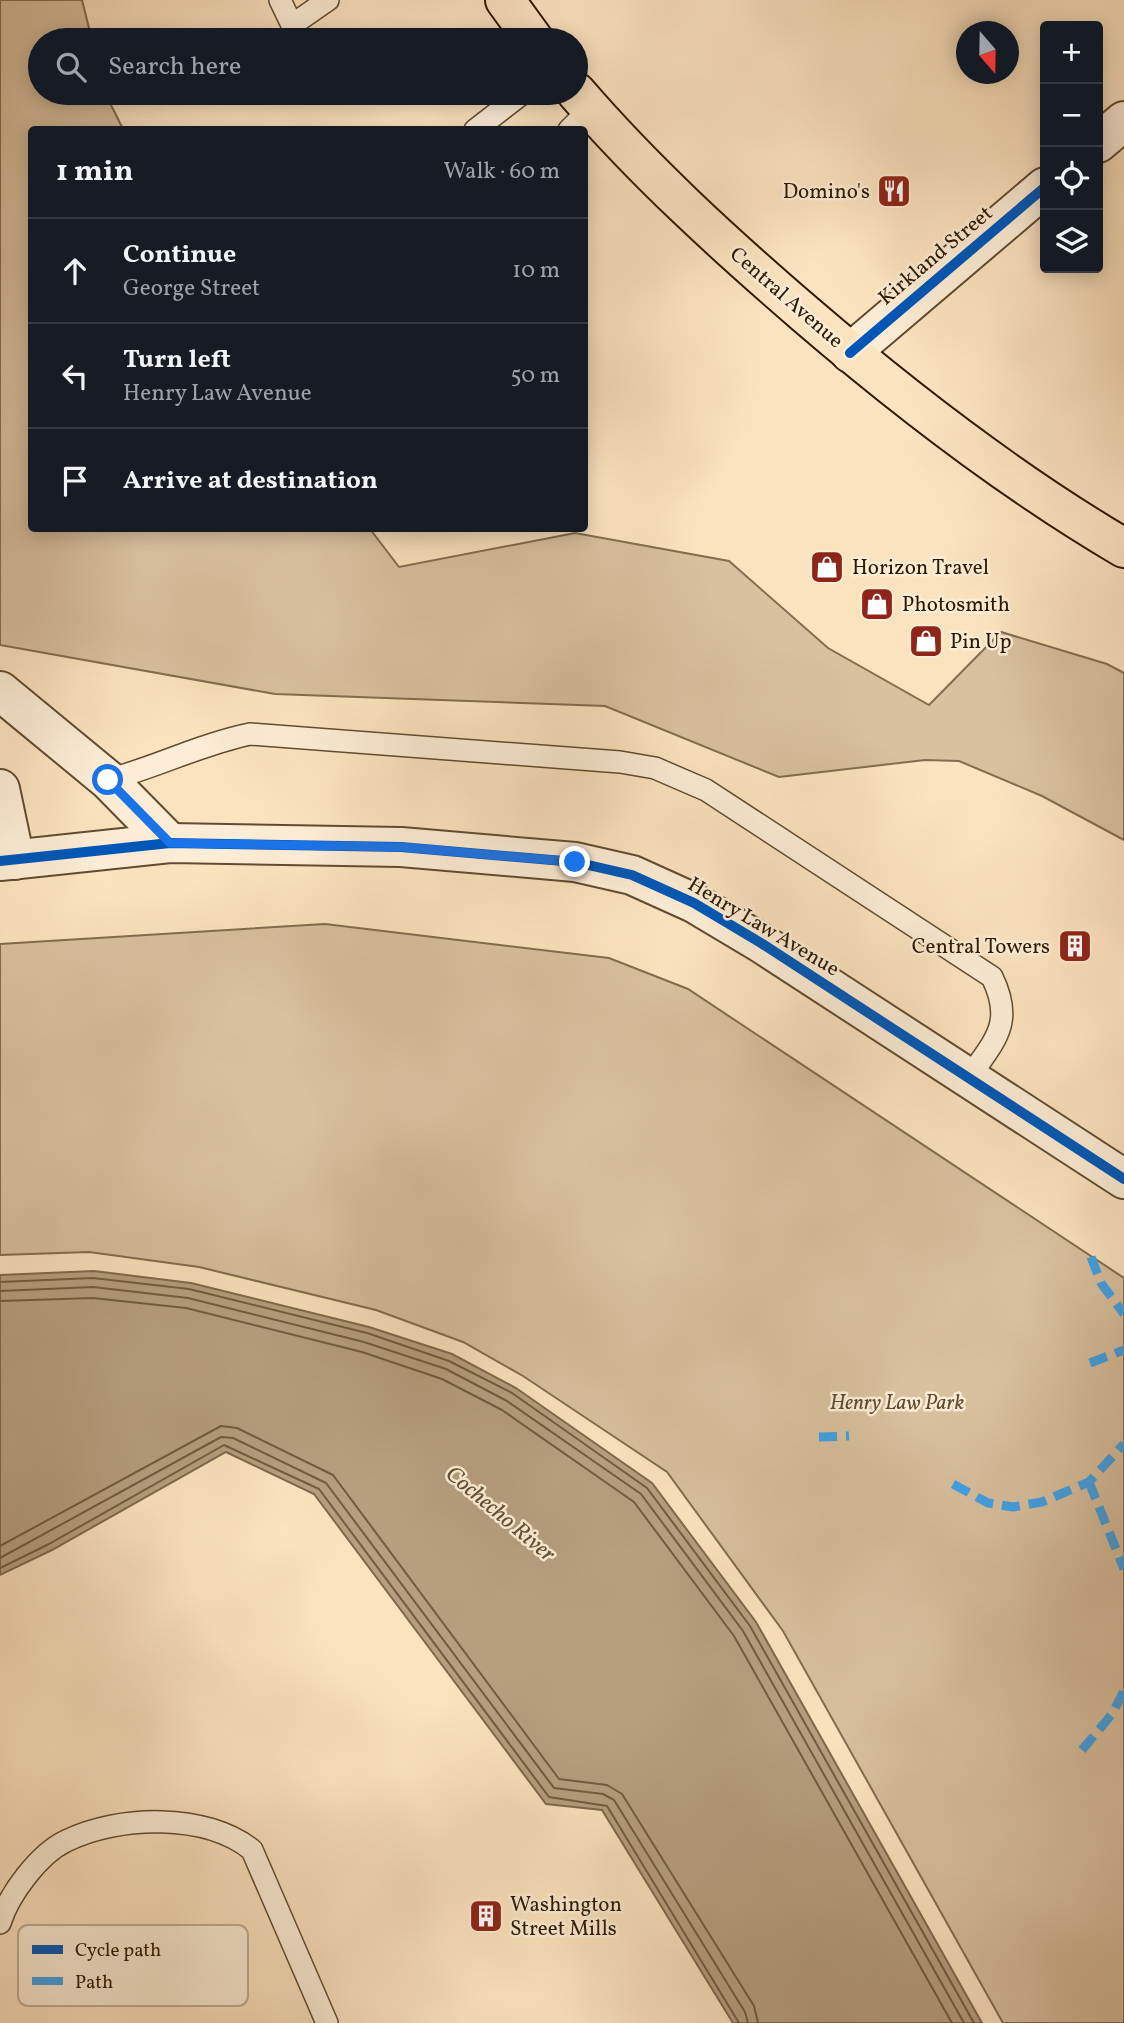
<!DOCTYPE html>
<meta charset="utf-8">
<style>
:root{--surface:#171b24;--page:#20242c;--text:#f1f3f6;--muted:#9ea1a6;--line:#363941}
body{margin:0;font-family:Vollkorn,serif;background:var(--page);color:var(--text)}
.controls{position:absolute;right:21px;top:21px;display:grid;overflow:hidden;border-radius:7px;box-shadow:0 4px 18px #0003}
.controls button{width:63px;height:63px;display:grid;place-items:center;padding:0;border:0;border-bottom:2px solid var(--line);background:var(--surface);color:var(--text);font:35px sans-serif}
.compass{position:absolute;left:956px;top:21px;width:63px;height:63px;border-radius:50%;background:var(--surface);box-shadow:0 4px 18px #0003;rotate:160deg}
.stop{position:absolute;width:21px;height:21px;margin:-16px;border:5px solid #1a73e8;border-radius:50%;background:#fff}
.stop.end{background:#1a73e8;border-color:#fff;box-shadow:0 2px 7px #0008}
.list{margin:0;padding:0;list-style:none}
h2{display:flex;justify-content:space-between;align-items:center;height:91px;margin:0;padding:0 28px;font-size:30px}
h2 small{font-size:23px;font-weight:400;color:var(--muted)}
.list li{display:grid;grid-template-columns:46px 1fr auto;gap:21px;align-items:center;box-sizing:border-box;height:105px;padding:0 28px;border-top:2px solid var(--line)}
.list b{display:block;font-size:26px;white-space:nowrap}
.list p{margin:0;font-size:23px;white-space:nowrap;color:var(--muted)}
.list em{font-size:23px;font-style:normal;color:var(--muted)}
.icon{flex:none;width:38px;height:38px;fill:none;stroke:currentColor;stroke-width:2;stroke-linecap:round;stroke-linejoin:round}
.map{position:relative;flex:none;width:1124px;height:2023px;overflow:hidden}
.search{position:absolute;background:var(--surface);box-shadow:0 4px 18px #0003;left:28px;top:28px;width:560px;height:77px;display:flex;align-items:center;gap:18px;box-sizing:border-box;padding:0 24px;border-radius:38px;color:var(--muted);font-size:26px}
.panel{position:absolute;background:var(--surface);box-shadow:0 4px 18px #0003;left:28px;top:126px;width:560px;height:406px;border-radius:7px}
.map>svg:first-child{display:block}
.green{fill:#d9c09f;stroke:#836c50;stroke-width:2}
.water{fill:#b69e7f;stroke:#7f684c;stroke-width:2}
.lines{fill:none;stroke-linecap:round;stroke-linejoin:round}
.shore{stroke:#725b40;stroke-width:2}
.service-casing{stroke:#614b30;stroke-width:24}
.minor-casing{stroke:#614b30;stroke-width:42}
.primary-casing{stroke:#2d1800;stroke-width:42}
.service{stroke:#fdedd6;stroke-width:21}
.minor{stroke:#fdedd6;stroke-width:38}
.primary{stroke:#fce3c0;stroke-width:38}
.quiet{stroke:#3ea2e9;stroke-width:9;stroke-dasharray:18 9;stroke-linecap:butt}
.cycleway-casing{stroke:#fdedd6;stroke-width:15}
.cycleway{stroke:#0057b8;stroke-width:10}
.route{stroke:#1a73e8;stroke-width:9}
.labels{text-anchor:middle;stroke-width:5;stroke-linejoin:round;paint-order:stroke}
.poi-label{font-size:21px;fill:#2d1800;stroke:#fdedd6;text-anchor:start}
.street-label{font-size:21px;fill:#2d1800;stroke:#fdedd6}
.park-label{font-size:21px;font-style:italic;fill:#614a30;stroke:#fdedd6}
.water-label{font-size:23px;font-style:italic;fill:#644e33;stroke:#fdedd6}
.key{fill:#fdedd6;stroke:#bfad96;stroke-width:2}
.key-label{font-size:19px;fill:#2d1800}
</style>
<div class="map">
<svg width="1124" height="2023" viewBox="0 0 1124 2023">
<rect width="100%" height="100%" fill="#fce3c0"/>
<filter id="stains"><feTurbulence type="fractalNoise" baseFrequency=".00286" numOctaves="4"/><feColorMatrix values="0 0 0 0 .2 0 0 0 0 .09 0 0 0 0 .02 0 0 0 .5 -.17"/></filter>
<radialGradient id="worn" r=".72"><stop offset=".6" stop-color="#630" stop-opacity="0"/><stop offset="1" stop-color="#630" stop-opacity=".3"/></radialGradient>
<!-- green -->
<g class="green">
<polygon points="0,0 82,0 92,40 40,40 40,93 105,93 123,129 32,130 32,528 370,529 399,567 575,533 729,561 828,648 929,705 1001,632 1107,664 1124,673 1124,840 1042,796 959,761 925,760 779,777 605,706 275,694 0,645"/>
<polygon points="325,924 609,958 688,989 1124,1278 1124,2023 1003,2023 783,1631 667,1472 523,1376 463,1342 376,1310 199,1267 89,1252 0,1255 0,944"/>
</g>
<!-- water -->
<polygon class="water" points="94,1271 191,1283 369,1327 452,1354 516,1388 652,1483 756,1622 982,2023 733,2023 602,1810 546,1804 314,1494 226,1452 52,1550 0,1575 0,1275"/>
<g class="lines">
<!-- shore -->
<g class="shore">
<polyline points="0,1282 93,1278 189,1289 367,1333 449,1361 512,1393 647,1488 750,1626 974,2023"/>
<polyline points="0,1291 93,1287 188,1298 364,1342 446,1369 507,1401 641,1494 743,1631 964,2023"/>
<polyline points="0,1301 93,1298 186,1308 362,1352 442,1379 502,1410 634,1502 734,1636 952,2023"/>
<polyline points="0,1546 221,1426 237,1428 333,1475 559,1779 607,1785 622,1794 754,2006 758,2023"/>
<polyline points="0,1558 221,1437 233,1438 326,1483 554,1788 603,1794 614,1800 745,2012 748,2023"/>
<polyline points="0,1568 49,1544 224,1445 319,1489 549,1797 607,1806 739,2023"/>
</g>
<!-- service casing -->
<g class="service-casing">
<g id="service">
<polyline points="280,0 292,25 328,0"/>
<polyline points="475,130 523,93"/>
<polyline points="569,130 590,109"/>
<path d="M108,780C156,767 202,744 250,734L620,762L655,768L706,790L992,977C1014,1022 996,1039 970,1076"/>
<path d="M0,1923C9,1894 39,1854 66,1841C119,1815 206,1813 252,1850L327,2023"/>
</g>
</g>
<!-- minor casing -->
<g class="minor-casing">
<g id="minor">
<polyline points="1098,143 1124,121"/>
<polyline points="850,353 1045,187"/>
<polyline points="0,691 108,780 170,843"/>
<polyline points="0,789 15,860"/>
<polyline points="0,861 170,843 401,847 575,862 632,875 694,903 761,943 1124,1179"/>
</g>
</g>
<!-- primary casing -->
<g class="primary-casing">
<g id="primary">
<polyline points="505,0 534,40"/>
<path d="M576,92C645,172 724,244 804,313C904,399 1010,481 1124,548"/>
</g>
</g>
<!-- service -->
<use href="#service" class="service"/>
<!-- minor -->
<use href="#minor" class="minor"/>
<!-- primary -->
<use href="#primary" class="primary"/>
<!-- quiet -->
<g class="quiet">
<polyline points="1091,1257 1101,1283 1124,1314"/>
<polyline points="1090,1363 1124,1350"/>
<polyline points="819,1437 849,1436"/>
<polyline points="1089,1482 1124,1569"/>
<polyline points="953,1484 988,1503 1013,1507 1042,1502 1089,1482 1124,1444"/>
<polyline points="1082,1750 1112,1714 1124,1691"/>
</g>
<!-- cycleway casing -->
<g class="cycleway-casing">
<g id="cycleway">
<polyline points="850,353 1045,187"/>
<polyline points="0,861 170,843 401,847 575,862 632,875 694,903 761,943 1124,1179"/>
</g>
</g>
<!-- cycleway -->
<use href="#cycleway" class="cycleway"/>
</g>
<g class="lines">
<!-- route -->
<polyline class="route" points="108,780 170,843 401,847 575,862"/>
</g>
<!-- icons -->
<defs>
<g id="restaurant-square" transform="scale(1.75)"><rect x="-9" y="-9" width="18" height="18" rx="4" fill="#8f2418" stroke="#fdedd6"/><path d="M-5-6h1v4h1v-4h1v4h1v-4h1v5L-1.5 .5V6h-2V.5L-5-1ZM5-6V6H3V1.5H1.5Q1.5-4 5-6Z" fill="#fff"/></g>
<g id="shop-square" transform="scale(1.75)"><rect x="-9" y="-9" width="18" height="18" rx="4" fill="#8f2418" stroke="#fdedd6"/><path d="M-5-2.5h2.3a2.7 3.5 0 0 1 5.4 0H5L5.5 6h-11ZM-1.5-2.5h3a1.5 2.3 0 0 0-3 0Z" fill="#fff"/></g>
<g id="building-square" transform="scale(1.75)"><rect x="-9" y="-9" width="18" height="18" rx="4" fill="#8f2418" stroke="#fdedd6"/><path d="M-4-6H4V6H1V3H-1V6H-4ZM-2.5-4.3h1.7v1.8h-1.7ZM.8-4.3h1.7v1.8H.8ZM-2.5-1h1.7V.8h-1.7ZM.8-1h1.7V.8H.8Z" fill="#fff"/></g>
</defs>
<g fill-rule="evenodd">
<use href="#restaurant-square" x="894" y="191"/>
<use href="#shop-square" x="827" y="567"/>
<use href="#shop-square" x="877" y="604"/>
<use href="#shop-square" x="926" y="641"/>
<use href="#building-square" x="1075" y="946"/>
<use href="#building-square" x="486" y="1916"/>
</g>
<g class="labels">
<!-- poi labels -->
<g class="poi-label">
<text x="870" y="198" text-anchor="end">Domino's</text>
<text x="852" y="574">Horizon Travel</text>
<text x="902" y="611">Photosmith</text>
<text x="950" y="648">Pin Up</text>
<text x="1050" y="953" text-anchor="end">Central Towers</text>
<text x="510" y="1911">Washington<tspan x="510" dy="24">Street Mills</tspan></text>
</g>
<!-- street labels -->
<g class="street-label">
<text transform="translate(935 255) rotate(-40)" y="7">Kirkland Street</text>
<text transform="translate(787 297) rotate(41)" y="7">Central Avenue</text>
<text transform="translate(764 926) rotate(31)" y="7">Henry Law Avenue</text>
</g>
<!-- park labels -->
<g class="park-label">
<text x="897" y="1409">Henry Law Park</text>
</g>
<!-- water labels -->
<g class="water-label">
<text transform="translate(501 1513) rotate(40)" y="8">Cochecho River</text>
</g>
</g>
<!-- legend -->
<rect x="18" y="1925" width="230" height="81" rx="10" class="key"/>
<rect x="32" y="1945" width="31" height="9" fill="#0057b8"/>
<rect x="32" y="1977" width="31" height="8" fill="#3ea2e9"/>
<g class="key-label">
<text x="75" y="1956">Cycle path</text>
<text x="75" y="1988">Path</text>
</g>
<rect width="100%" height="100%" filter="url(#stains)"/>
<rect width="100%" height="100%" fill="url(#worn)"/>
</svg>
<div class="controls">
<button>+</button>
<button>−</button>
<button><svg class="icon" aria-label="locate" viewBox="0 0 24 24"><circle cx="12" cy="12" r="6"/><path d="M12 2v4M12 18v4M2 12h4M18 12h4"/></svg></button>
<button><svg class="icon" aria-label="layers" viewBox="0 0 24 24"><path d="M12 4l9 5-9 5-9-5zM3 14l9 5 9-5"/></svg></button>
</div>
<svg class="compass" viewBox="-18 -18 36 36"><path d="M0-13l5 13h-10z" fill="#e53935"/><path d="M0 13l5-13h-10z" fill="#9ea1a6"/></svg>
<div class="stop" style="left:108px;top:780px"></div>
<div class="stop end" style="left:575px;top:862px"></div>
<div class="search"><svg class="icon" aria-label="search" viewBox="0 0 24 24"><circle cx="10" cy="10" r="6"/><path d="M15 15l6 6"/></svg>Search here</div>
<section class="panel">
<h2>1 min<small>Walk · 60 m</small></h2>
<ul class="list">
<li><svg class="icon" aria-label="ahead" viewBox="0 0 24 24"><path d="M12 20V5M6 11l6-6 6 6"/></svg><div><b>Continue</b><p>George Street</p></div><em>10 m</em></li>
<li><svg class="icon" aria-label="left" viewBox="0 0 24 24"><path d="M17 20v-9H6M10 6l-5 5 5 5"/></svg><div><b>Turn left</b><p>Henry Law Avenue</p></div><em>50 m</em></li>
<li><svg class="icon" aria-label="arrive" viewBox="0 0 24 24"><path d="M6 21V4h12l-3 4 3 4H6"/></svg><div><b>Arrive at destination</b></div></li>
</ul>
</section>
</div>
